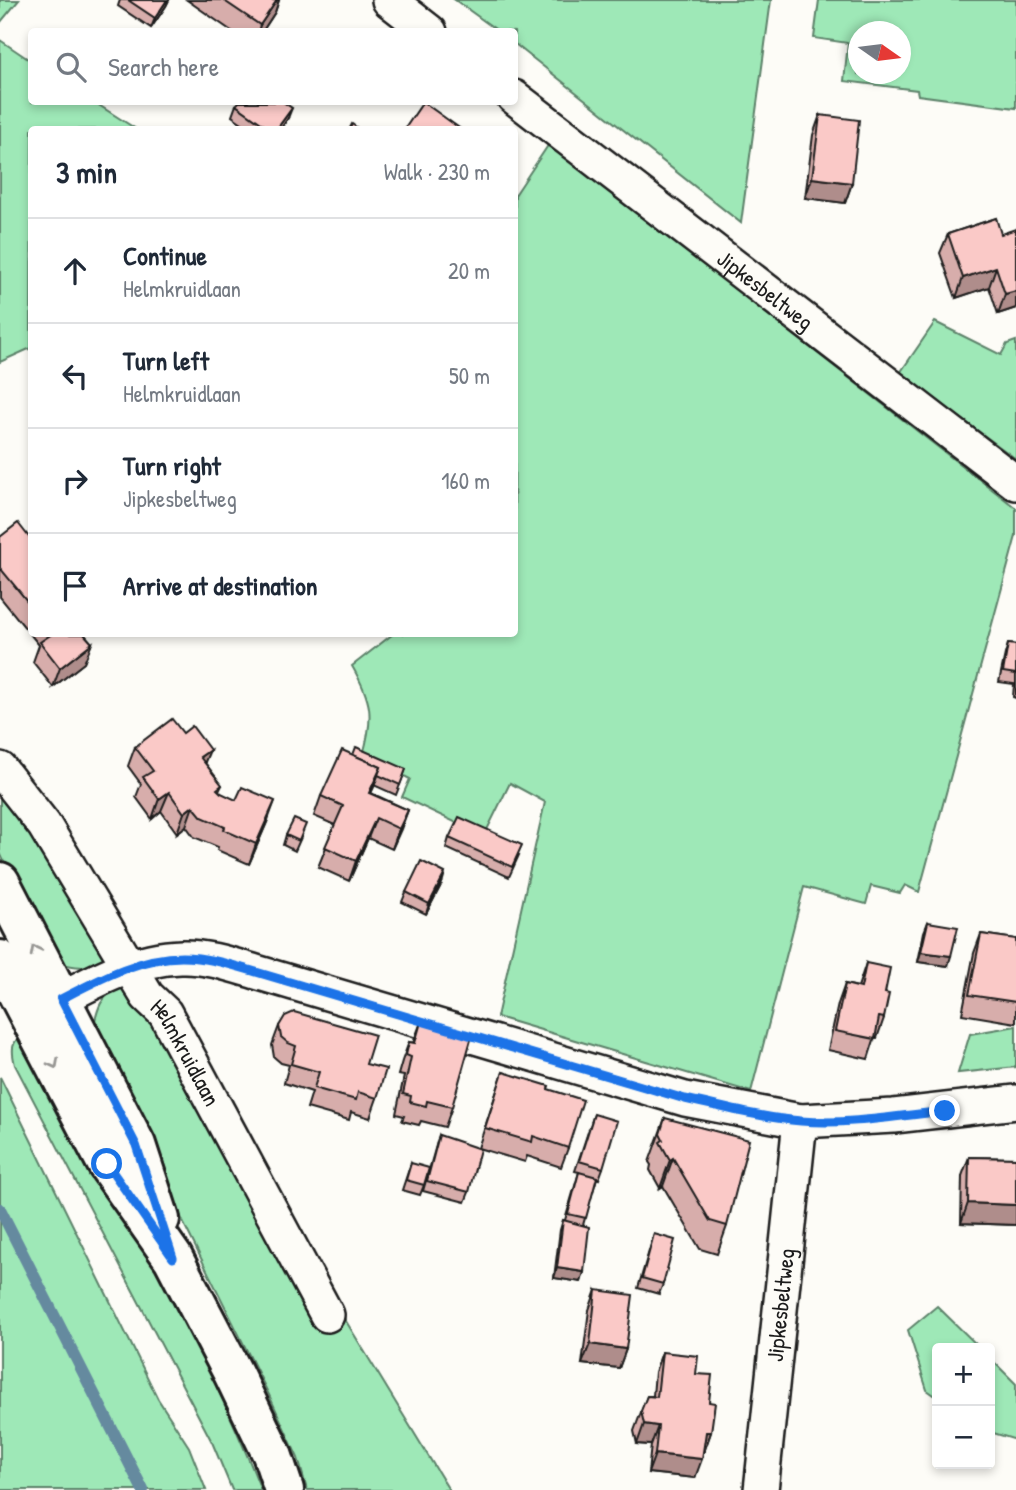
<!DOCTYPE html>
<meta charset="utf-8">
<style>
:root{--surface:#fff;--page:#f6f6f7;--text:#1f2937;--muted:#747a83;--line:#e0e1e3}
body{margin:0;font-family:"Patrick Hand",sans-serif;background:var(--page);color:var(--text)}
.controls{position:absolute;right:21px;bottom:21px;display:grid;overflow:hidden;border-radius:7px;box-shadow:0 4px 10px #0003}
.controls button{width:63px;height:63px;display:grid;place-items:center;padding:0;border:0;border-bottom:2px solid var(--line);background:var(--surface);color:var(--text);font:35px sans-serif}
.compass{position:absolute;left:848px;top:21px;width:63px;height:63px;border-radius:50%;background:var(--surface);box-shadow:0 4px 10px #0003;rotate:104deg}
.stop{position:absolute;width:21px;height:21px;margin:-16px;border:5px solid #1a73e8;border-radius:50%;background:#fff}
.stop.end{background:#1a73e8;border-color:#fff;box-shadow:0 2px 7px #0008}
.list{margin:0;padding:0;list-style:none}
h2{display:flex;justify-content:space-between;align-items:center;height:91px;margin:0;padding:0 28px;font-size:30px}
h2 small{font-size:23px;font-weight:400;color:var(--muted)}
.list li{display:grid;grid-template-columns:46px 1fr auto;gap:21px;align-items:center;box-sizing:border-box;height:105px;padding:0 28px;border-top:2px solid var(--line)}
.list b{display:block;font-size:26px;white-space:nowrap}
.list p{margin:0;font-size:23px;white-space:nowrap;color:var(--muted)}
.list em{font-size:23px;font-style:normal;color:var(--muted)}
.icon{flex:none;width:38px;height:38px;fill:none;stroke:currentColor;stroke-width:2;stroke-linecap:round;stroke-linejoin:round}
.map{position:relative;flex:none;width:1016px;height:1490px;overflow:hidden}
.search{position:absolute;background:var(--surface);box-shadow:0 4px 10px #0003;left:28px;top:28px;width:490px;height:77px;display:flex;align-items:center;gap:18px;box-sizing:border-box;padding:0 24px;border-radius:7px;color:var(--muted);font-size:26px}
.panel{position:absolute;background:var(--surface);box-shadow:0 4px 10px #0003;left:28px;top:126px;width:490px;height:511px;border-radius:7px}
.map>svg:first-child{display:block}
.green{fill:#9ee8b7;stroke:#5d826a;stroke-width:2;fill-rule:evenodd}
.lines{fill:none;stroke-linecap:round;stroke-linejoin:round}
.stream{stroke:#658a9f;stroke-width:12}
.street-casing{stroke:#1c1c1c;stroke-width:38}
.secondary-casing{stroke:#1c1c1c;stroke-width:44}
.street{stroke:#fdfcf7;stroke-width:33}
.secondary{stroke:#fdfcf7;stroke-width:38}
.wall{fill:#d7adab;stroke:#1c1c1c;stroke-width:2}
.shaded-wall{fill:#af8d8b;stroke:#1c1c1c;stroke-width:2}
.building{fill:#fac9c7;stroke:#1c1c1c;stroke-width:2}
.oneway{stroke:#989794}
.route{stroke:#1a73e8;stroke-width:9}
.labels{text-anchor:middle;stroke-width:7;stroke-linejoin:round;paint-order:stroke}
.street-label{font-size:23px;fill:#1c1c1c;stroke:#fdfcf7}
</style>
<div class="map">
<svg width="1016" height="1490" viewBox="0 0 1016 1490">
<rect width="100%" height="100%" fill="#fdfcf7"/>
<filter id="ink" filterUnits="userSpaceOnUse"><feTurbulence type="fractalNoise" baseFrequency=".0143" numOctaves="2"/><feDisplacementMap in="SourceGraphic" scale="14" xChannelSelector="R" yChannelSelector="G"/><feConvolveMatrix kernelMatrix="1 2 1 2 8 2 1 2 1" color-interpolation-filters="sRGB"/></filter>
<g filter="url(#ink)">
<!-- green -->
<g class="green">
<polygon points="0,0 19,0 0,23"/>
<polygon points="455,0 771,0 741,223 515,44 514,32 498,31"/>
<path d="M819,0H1016V108L918,95L917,90L844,81L848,43L814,38ZM858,32H900V74H858Z"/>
<polygon points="0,40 31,61 32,102 94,102 136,129 32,130 31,348 0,362"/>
<path d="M549,144L1016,508V536L919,892L905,885L900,893L871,886L866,904L804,887L751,1092L497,1017L545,802L510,783L484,836L402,797L410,779L363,755C374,716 372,701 352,666L393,634H514L515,195Z"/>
<polygon points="935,322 1001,355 1007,344 1016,341 1016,459 900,373"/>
<path d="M0,796L42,848L103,954V960C88,969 76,968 60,963L30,916L0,853Z"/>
<path d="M122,985L135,1008L156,1018L341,1313L449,1490H307L298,1458L269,1395L184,1224L151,1148L93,1029C98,1006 100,997 122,985Z"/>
<polygon points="1016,1026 1016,1067 958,1073 970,1034"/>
<path d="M25,1032C108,1182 199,1330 261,1490H232L212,1442L15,1065C11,1049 11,1042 25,1032Z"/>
<polygon points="0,1077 158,1399 189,1447 206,1490 0,1490"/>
<polygon points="937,1306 980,1348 937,1348 937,1397 927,1390 908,1330"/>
<polygon points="990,1358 1016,1384 1016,1440 990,1432"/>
</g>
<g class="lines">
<!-- stream -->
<polyline class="stream" points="0,1209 143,1490"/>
<!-- street casing -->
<g class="street-casing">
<g id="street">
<polyline points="389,0 430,32"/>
<path id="s1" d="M514,97L1016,483"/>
<path id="s2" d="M0,769L44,825L147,996L165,1013L327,1315"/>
<path d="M38,1011C82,988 130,958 181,957C206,956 232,965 256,972L685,1099L800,1121L894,1116L1016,1102"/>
<path id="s3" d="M761,1490L800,1121"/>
</g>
</g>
<!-- secondary casing -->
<g class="secondary-casing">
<g id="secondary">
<polyline points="0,882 136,1145 160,1219"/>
<polyline points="0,960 107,1164 173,1258 233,1373 272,1454 284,1490"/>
</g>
</g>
<!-- street -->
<use href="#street" class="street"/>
<!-- secondary -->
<use href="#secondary" class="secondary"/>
</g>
<!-- wall -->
<g class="wall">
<polygon points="120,0 169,0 166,6 151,28 118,6"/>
<polygon points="187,0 279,0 275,12 262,32 233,32"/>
<polygon points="236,105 288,118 280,130 252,130 232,116"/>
<polygon points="820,115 852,183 845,203 805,198 813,135"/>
<polygon points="996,218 1016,308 998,314 989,287 956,298 940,253 948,234"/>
<polygon points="0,537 32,541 32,634 84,634 92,643 84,663 53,687 33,662 39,645 0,597"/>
<polygon points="1008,644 1016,645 1016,698 1013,697 1014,684 999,682 1005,654"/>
<polygon points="135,747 205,763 222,785 219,791 221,793 268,820 249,864 217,850 218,847 194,837 186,826 177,833 161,811 152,819 136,797 141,784 128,766"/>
<polygon points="353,755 406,769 396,795 374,785 371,793 408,810 392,849 368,838 349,881 318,867 335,825 314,816 321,796"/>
<polygon points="286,835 302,835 295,851 283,845"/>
<polygon points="449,838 519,855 509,877 446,848"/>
<polygon points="442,883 426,914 402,902 406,892"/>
<polygon points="928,922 948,966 918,962 924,932"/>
<polygon points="981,934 1016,939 1016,1023 962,1014 974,953"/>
<polygon points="866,963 885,993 884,1018 877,1038 875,1037 868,1059 828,1050 838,1004 845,984 858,987"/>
<polygon points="421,1022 452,1107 445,1127 421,1121 419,1125 402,1121 404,1116 396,1114 404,1076 398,1075 402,1061 409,1042 413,1043"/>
<polygon points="279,1026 366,1064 377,1098 370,1118 351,1112 349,1120 307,1108 312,1092 284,1083 289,1065 281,1063 274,1057 272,1045"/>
<polygon points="503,1072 548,1089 568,1148 561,1167 527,1156 525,1162 478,1148"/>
<polygon points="594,1114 603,1168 599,1179 597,1178 583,1225 584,1272 581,1282 554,1278 560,1230 563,1220 565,1220 579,1172 575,1171"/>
<polygon points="665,1118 727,1226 717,1254 700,1249 663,1186 660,1188 650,1170 651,1165 649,1162"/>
<polygon points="439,1135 469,1192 465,1202 423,1191"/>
<polygon points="969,1157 1016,1158 1016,1225 961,1223 962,1176"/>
<polygon points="411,1163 424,1185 420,1195 402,1190"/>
<polygon points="654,1234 663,1284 659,1294 638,1288"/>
<polygon points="596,1290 626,1349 619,1368 582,1364 589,1310"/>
<polygon points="662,1352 696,1374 709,1402 711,1432 704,1452 703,1452 695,1478 648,1473 651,1445 637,1444 634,1431 647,1396 653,1396 655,1372"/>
</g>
<!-- shaded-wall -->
<g class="shaded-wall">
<polygon points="167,0 169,0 166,6 151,28 155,18"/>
<polygon points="277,0 279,0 275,12 262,32 258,32 260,25"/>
<polygon points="292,108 288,118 280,130 276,130"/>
<polygon points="812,178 852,183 845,203 805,198"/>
<polygon points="996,267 989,287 956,298 963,278"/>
<polygon points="1016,291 1016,308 998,314 1005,294"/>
<polygon points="92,643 84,663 53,687 60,668"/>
<polygon points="210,750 202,769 200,757"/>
<polygon points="381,767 374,787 362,812 369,793"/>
<polygon points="169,792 161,811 152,819 159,799"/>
<polygon points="275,801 268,820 249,864 256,844"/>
<polygon points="193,806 186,826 177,833 184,813"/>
<polygon points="408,810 401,829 392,849 399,829"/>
<polygon points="376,818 368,838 349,881 356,861"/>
<polygon points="445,873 442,883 426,914 429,904"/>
<polygon points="921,952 951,956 948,966 918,962"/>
<polygon points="673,1158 663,1186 660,1188 670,1160"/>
<polygon points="968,1203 1016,1205 1016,1225 961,1223"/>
<polygon points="557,1268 584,1272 581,1282 554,1278"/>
<polygon points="590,1344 626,1349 619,1368 582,1364"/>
<polygon points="644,1424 658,1426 651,1445 637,1444"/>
<polygon points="706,1432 711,1432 704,1452 698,1451"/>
<polygon points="655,1454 702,1459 695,1478 648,1473"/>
</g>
<!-- building -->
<g class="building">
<polygon points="128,0 167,0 155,18"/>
<polygon points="223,0 277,0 260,25"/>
<polygon points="239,102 283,102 292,108 276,130 271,130 236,105"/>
<polygon points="423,102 462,130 404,130"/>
<polygon points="820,115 859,120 852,183 812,178"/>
<polygon points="352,124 360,130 349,130"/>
<polygon points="996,218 1001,234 1016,229 1016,291 1005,294 996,267 963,278 948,234"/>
<polygon points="18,523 32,541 32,607 0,568 0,537"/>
<polygon points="52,634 84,634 92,643 60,668 40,642"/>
<polygon points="1008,644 1016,645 1016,674 1003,672"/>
<polygon points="172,719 183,733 192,726 210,750 200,757 222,785 217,789 221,793 236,800 242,787 275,801 256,844 224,830 225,827 202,817 193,806 184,813 169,792 159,799 143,777 153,771 135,747"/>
<polygon points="356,747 406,769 400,785 378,775 381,767 353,755"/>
<polygon points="342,750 381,767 369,793 408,810 399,829 376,818 356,861 325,847 343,806 321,796"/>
<polygon points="459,817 522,845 512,867 449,838"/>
<polygon points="294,819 306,824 299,841 286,835"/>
<polygon points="421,861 445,873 429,904 406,892"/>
<polygon points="928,922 958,927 951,956 921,952"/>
<polygon points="981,934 1016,939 1016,1002 969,995"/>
<polygon points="866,963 890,968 885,993 889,994 884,1018 879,1017 875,1039 835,1031 845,984 861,988"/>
<polygon points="294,1012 375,1035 366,1064 386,1069 377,1098 358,1092 356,1100 314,1088 319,1072 291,1064 296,1046 288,1043 281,1037 279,1026 285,1016"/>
<polygon points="421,1022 472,1036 452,1107 427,1101 426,1106 410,1102 411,1096 403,1094 411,1057 406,1055 409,1042 415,1043"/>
<polygon points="503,1072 549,1086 548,1089 583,1100 568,1148 533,1136 532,1142 485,1128"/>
<polygon points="594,1114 617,1121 603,1168 579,1161"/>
<polygon points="665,1118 749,1140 727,1226 710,1221 673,1158 670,1160 660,1142 663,1140 660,1134"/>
<polygon points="439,1135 480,1149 469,1192 427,1181"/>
<polygon points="969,1157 1016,1158 1016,1205 968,1203"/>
<polygon points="411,1163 429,1168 424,1185 406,1180"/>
<polygon points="579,1172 597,1177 586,1218 568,1214"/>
<polygon points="563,1220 589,1227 584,1272 557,1268"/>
<polygon points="654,1234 675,1240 663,1284 642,1278"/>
<polygon points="596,1290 633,1295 626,1349 590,1344"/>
<polygon points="662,1352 698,1356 696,1374 712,1375 709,1402 715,1403 711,1432 706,1432 702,1459 655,1454 658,1426 644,1424 641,1411 647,1396 657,1397"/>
</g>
<!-- one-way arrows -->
<defs><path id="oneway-chevron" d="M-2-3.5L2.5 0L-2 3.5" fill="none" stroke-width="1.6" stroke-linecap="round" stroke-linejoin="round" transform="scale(1.75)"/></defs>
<g class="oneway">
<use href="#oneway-chevron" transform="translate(35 950) rotate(-117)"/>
<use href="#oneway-chevron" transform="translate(54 1064) rotate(62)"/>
</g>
</g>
<g class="lines" filter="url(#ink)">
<!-- route -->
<path class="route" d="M107,1164L173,1258L136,1145L61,999C98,980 139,957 182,957C207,957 232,965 256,972L685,1099C723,1107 762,1118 801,1121C848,1125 898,1116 945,1111"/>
</g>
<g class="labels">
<!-- street labels -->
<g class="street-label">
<text dy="8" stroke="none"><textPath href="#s1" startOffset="317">Jipkesbeltweg</textPath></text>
<text dy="8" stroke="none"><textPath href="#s2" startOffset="340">Helmkruidlaan</textPath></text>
<text dy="8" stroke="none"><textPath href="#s3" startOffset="186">Jipkesbeltweg</textPath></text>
</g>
</g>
</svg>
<div class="controls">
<button>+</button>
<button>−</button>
</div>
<svg class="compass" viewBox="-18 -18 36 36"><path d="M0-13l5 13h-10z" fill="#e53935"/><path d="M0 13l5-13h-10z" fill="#747a83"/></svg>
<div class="stop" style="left:107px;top:1164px"></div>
<div class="stop end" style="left:945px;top:1111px"></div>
<div class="search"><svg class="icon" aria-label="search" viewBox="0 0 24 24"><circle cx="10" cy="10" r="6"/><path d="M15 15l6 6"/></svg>Search here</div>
<section class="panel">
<h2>3 min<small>Walk · 230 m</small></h2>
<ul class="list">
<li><svg class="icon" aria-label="ahead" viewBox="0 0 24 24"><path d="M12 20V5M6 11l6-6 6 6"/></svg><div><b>Continue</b><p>Helmkruidlaan</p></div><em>20 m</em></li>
<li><svg class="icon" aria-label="left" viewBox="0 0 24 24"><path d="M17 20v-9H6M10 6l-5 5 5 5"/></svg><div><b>Turn left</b><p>Helmkruidlaan</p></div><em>50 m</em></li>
<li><svg class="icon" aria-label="right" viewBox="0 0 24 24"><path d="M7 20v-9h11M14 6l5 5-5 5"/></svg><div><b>Turn right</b><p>Jipkesbeltweg</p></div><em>160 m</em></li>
<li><svg class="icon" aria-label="arrive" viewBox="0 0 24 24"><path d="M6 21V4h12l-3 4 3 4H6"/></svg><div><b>Arrive at destination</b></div></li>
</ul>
</section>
</div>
